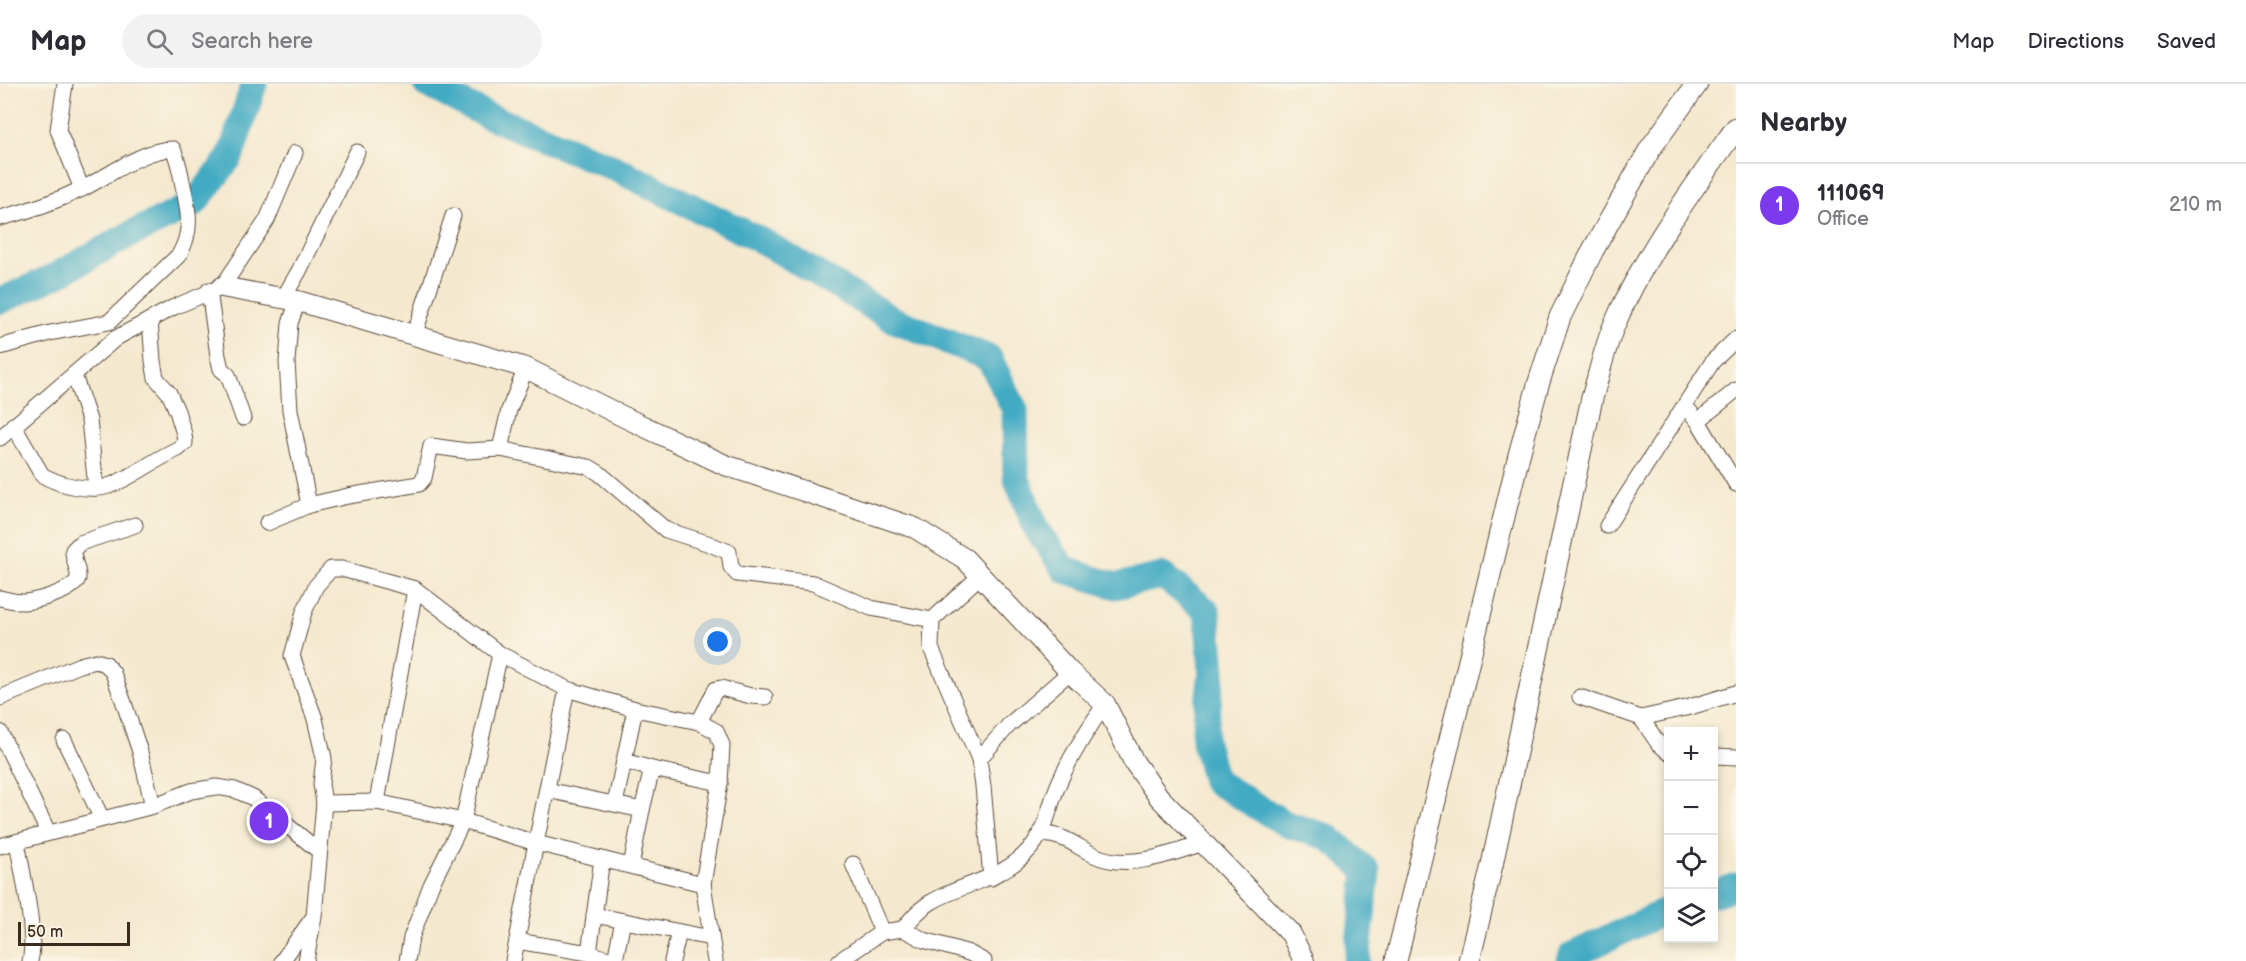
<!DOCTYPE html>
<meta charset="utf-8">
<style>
:root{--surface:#fff;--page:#f2f2f3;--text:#2b2b33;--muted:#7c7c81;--line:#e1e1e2;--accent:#7c3aed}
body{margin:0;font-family:"Balsamiq Sans",sans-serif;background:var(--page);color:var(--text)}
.controls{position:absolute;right:18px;bottom:18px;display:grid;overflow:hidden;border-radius:0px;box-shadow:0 3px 9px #0003}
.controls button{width:54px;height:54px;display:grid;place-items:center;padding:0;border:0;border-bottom:2px solid var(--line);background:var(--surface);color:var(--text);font:30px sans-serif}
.scale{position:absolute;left:18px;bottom:15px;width:112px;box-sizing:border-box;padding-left:6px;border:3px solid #3b2a1e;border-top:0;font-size:16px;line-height:21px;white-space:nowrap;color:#3b2a1e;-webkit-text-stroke:4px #fcf5e5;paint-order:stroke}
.you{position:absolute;left:718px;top:558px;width:21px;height:21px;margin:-15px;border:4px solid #fff;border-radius:50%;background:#1a73e8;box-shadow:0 0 0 9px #1a73e833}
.badge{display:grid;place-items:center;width:39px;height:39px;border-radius:50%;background:var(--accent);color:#fff;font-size:20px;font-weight:700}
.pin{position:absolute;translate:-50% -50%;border:3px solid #fff;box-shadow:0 2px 6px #0006}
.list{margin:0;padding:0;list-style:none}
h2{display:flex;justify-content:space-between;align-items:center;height:78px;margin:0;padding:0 24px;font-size:26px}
h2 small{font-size:20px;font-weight:400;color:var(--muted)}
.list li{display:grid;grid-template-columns:39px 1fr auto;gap:18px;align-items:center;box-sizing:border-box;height:84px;padding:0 24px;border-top:2px solid var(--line)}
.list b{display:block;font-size:22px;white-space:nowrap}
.list p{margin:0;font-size:20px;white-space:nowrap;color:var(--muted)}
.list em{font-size:20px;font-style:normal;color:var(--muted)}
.icon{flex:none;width:33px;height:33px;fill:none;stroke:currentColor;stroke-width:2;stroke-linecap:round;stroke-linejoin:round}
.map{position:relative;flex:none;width:1736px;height:877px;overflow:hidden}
header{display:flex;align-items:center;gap:36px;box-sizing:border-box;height:84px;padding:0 30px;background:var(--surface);border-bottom:2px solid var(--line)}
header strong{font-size:28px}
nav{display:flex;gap:33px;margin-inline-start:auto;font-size:21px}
.search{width:420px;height:54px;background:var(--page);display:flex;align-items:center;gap:15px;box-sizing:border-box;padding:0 21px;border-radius:33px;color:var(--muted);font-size:22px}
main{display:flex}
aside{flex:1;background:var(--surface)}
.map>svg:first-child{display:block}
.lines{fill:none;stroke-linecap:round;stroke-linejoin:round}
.river{stroke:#43aac3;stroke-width:27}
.minor-casing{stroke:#574739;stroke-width:17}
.tertiary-casing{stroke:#574739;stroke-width:22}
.secondary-casing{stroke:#574739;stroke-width:23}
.minor{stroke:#fff;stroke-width:15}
.tertiary{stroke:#fff;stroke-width:20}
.secondary{stroke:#fff;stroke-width:21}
</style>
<header>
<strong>Map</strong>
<div class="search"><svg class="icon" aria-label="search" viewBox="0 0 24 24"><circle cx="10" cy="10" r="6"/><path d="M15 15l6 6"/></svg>Search here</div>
<nav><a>Map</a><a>Directions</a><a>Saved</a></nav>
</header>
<main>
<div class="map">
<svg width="1736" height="877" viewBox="0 0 1736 877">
<rect width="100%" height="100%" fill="#fcf5e5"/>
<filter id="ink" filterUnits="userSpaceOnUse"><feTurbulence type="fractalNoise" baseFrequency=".0167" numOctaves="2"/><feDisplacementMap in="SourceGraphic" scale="12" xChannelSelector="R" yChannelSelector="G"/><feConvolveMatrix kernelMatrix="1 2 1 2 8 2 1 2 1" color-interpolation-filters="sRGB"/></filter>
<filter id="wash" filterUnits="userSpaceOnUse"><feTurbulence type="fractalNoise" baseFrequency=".008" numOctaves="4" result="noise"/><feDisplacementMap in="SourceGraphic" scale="24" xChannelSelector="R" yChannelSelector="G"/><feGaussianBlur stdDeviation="1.35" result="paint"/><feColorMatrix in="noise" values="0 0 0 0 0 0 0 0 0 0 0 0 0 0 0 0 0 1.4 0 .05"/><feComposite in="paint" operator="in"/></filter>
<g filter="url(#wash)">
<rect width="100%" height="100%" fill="#f4e9cf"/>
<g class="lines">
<!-- river -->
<g class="river">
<polyline points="426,0 486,31 614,84 766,159 892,235 989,274 1015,326 1016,393 1036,444 1065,486 1116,502 1163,492 1207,527 1212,586 1204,655 1215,697 1286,740 1328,753 1367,787 1357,877"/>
<polyline points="0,217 57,191 127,152 194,120 230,73 254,0"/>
<polyline points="1714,810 1736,802"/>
<polyline points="1570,877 1572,871 1668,826"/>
</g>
</g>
</g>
<g filter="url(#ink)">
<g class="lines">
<!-- minor casing -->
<g class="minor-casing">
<g id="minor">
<polyline points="65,0 58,46 82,105"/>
<path d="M0,134C29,127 57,117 84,104C110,91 144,65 173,65C178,76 180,85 182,97C188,124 194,146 179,171L109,238L50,249L0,263"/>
<polyline points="209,206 218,272 221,285 228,291 243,334"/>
<polyline points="284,213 299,187 357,68"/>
<polyline points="298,217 290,239 287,278 290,326 309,421"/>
<polyline points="414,252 453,132"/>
<polyline points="526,284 509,326 500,365 589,383 599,389 666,446 707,459 729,468 731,483 737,490 813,499 871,524 932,536"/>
<polyline points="74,291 89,336 96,404"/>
<polyline points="1685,322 1698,337 1736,400"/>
<polyline points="1698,337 1736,306"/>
<path d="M13,341L42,391C59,401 92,409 111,401C133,393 155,375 178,365L185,359L184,350L177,327L169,309L156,294L153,277L150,236"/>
<polyline points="0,354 116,254 174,223 222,203 267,136 295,69"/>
<polyline points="267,439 309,421 348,412 419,400 424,394 431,362 467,367 500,365"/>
<polyline points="1607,442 1713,277 1736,255"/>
<polyline points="980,492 932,536 931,564 979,675 1009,641 1070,588"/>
<path d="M0,514C8,516 15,518 24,518C36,517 75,507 78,494C79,485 72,475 73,466L80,459L135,441"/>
<polyline points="500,570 567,605 536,759 703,800 720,699 722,661 716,647 699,638 635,625 567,605"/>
<polyline points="1580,613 1641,634 1690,623 1736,609"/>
<polyline points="0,614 80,581 96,577 106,580 113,589 124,619 140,668 153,722"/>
<polyline points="635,625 624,677 652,685"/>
<polyline points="1641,634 1658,659 1668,668"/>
<polyline points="699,638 716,605 721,604 751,612 765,613"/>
<polyline points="0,648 48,748"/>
<polyline points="64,656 102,735"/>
<polyline points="1714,672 1736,673"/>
<polyline points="979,675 983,702 991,794"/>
<polyline points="547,706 642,726 631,782"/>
<polyline points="324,719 377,718 463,737 536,759 513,877"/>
<polyline points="615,720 624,677"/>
<polyline points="642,726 652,685 720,699"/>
<path d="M1042,750C1065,751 1074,761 1094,771C1127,787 1171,770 1203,759"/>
<path d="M17,758C22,787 37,851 30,877"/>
<polyline points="0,762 153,722 191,707 216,703 235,706 253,714 319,767"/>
<polyline points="602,775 589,869 615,877"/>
<polyline points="853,780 882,848"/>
<polyline points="703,800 715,877"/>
<polyline points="594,831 711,854"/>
<polyline points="903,845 924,856 969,869 984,877"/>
<polyline points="517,857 589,869"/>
<polyline points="615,876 623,837"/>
<polyline points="282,877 312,835"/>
<polyline points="306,877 314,832 324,719 321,700 324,674 315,635 292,572 304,528 316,502 331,485 342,485 415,505 377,718"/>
<polyline points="407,877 411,854 431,801 463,737 500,570 415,505"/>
<polyline points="672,877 679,848"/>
<path d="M839,877L882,848L903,845C912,834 920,824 933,817C964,799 1000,796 1026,769C1048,747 1047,726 1059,699C1071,671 1087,646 1105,620"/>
</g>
</g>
<!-- tertiary casing -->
<g class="tertiary-casing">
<polyline id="tertiary" points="222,203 298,217 526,284 624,333 725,381 915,444 965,475 1070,588 1105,620 1134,678 1159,713 1291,850 1304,877"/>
</g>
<!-- secondary casing -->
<g class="secondary-casing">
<g id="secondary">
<polyline points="1396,877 1519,371 1538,301 1560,233 1593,166 1650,65 1697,0"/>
<path d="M1469,877L1492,781L1592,314C1599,291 1604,266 1613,244C1643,172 1691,107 1736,44"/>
</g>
</g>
<!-- minor -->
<use href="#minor" class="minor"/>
<!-- tertiary -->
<use href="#tertiary" class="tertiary"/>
<!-- secondary -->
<use href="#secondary" class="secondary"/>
</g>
</g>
</svg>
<div class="controls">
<button>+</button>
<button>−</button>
<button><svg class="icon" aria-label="locate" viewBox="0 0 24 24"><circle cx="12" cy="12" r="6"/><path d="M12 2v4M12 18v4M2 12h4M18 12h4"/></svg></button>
<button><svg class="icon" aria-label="layers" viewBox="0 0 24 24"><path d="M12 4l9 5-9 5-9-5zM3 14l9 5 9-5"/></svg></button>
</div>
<div class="scale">50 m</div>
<div class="you"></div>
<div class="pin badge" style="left:269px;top:737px">1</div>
</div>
<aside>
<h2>Nearby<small></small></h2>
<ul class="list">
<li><span class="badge">1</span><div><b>111069</b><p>Office</p></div><em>210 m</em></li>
</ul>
</aside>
</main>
